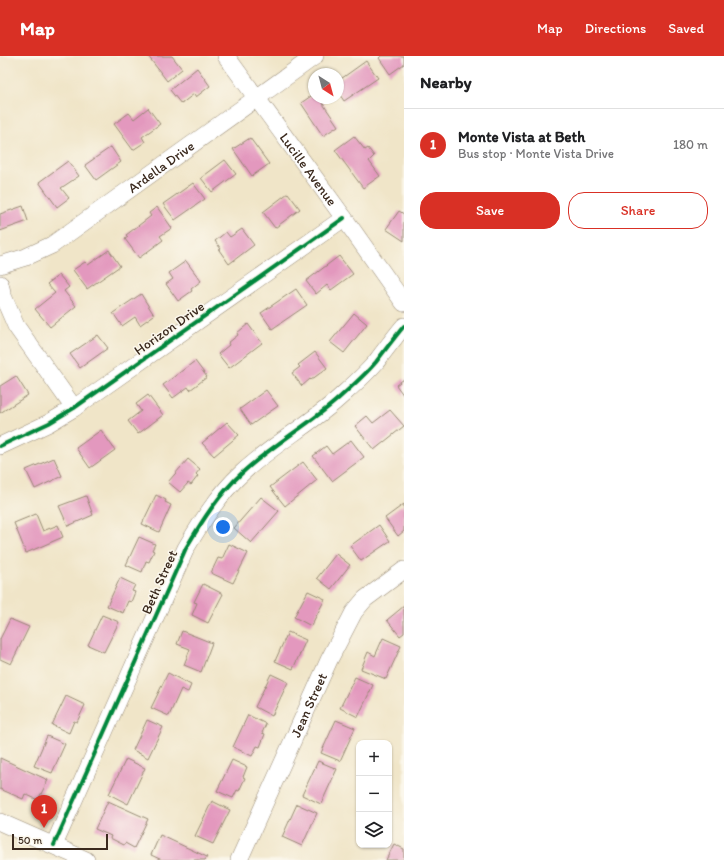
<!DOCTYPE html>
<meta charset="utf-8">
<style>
:root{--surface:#fff;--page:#f6f6f6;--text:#202124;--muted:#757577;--line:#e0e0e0;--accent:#d93025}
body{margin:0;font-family:Itim,sans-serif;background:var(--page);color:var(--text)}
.controls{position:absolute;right:12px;bottom:12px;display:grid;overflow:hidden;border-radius:8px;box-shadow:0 1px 3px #0004}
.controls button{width:36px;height:36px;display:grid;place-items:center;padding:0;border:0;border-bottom:1px solid var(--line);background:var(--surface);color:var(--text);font:20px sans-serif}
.compass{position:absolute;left:308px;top:12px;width:36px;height:36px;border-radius:50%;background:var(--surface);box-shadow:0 1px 3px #0004;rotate:144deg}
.scale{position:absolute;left:12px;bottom:10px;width:96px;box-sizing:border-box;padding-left:4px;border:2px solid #3b2a1e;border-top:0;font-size:11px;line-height:14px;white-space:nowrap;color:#3b2a1e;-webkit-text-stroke:3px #fbf7ec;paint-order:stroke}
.you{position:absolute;left:223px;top:471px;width:14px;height:14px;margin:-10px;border:3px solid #fff;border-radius:50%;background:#1a73e8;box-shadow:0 0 0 6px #1a73e833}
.badge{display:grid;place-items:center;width:26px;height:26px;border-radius:50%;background:var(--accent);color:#fff;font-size:13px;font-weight:700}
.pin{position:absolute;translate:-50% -33px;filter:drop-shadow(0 1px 2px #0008)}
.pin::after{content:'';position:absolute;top:21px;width:14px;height:12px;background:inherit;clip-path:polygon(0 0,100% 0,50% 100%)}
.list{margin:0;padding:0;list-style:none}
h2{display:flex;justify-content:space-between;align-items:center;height:52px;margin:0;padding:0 16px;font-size:17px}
h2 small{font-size:13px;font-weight:400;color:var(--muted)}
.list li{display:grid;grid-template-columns:26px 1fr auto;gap:12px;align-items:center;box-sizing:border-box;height:72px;padding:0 16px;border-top:1px solid var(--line)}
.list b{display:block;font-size:15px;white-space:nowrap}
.list p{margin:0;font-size:13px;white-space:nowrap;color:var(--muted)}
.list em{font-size:13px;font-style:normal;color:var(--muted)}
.actions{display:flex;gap:8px;padding:12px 16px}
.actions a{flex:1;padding:9px 0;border:1px solid var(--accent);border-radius:16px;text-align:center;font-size:14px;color:var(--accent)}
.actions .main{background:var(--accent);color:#fff}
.icon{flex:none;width:22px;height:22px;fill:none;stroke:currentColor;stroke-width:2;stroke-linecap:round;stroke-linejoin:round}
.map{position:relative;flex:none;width:404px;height:804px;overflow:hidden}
header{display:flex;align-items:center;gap:24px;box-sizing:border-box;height:56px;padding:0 20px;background:var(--accent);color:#fff}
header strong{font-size:19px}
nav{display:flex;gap:22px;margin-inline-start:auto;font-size:14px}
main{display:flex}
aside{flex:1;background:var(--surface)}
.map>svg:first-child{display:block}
.building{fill:#e398be}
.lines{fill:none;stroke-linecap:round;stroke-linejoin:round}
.minor-casing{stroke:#968873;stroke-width:18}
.minor{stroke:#fff;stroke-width:17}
.cycleway-casing{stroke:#fbf7ec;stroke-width:6}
.cycleway{stroke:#00873e;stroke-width:4}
.labels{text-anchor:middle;stroke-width:3;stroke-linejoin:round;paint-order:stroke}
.street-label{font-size:14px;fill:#3b2a1e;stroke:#fbf7ec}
</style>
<header>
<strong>Map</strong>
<nav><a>Map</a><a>Directions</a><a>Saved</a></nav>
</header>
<main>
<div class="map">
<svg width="404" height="804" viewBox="0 0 404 804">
<rect width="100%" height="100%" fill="#fbf7ec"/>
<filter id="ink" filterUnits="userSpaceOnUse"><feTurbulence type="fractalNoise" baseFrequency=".025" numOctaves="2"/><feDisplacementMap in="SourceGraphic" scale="8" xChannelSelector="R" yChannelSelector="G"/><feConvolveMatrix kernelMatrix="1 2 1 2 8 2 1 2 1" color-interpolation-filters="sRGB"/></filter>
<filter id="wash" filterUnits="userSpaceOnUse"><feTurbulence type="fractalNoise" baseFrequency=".012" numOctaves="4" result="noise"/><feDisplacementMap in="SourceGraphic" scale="16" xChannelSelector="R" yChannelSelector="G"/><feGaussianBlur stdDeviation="0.9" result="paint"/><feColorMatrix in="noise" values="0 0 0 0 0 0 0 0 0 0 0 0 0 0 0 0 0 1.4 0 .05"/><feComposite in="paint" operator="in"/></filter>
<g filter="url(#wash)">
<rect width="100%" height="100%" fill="#f0e5c8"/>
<g id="blocks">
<!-- building -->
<g class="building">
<polygon points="148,0 172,0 182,13 167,25"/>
<polygon points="381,0 404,0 404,8 390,18 379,2"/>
<polygon points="366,5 378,22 344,45 338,36 338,25"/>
<polygon points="197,12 210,30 196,41 194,38 181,48 170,34"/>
<polygon points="314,38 314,42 319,42 338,70 323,80 301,47"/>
<polygon points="148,52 160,68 142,81 145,86 133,94 114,68 129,57 134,63"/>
<polygon points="354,80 365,94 368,92 374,100 369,105 380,120 363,132 335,94"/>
<polygon points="250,82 269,108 252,120 233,93"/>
<polygon points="111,91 121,106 96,124 85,109"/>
<polygon points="225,104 236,118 212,136 201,122"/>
<polygon points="68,105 79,120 61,132 69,142 57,151 39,126"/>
<polygon points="193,127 205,143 175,164 163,148"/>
<polygon points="288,137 300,153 275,172 263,156"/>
<polygon points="23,150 28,165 0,175 0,158"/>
<polygon points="157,151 172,172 160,180 163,184 139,202 125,183 128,181 126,179 151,160 149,157"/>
<polygon points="399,155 404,158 404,185 386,173"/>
<polygon points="242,173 254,189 229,208 219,194 221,193 215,185 226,176 230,181"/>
<polygon points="109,194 120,210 87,233 73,214 85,206 88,209"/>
<polygon points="339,200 353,218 331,234 327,229 316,238 306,225"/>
<polygon points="186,205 201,225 191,233 192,235 178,245 166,228 173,223 169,217"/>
<polygon points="59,219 69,231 64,235 76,250 50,271 35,253 55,237 47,228"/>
<polygon points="296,233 307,249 272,273 261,257"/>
<polygon points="141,238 154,259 140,269 135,261 122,270 113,257"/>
<polygon points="354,257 367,268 344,297 330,286"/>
<polygon points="248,268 262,287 229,312 218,298 229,289 228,287 238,279 237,277"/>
<polygon points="98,279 108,292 80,312 70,298"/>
<polygon points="315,296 327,312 311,324 310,323 302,330 292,317 300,311 298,309"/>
<polygon points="195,305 207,321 190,334 188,331 173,342 163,329"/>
<polygon points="16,320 28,339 0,357 0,330"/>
<polygon points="404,323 404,340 396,329"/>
<polygon points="266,334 278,350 251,369 240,353"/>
<polygon points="148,339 163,359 138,378 128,365 141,355 136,348"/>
<polygon points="390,354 404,370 374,394 355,370 367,360 373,367"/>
<polygon points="227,366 239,379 214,400 202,387"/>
<polygon points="101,374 115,394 90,412 76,392"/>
<polygon points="351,384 364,401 332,425 313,400 326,390 332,398"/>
<polygon points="54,402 62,420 35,433 26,414"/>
<polygon points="188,403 200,413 196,418 198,420 191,429 188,427 180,436 168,426"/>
<polygon points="303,406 317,424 285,450 270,431"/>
<polygon points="156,439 166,444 165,446 171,449 159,476 142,468"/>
<polygon points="86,440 93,459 68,470 59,450"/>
<polygon points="261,441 279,455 251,487 234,472"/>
<polygon points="404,448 404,475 398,480 385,462"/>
<polygon points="36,458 43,475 58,469 63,481 26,497 14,467"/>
<polygon points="379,469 390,485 361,505 350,490"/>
<polygon points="139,481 155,488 152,494 154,495 149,506 146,505 142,516 126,509"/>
<polygon points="229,488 248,497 233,527 211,517 218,502 222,503"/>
<polygon points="336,498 350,509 331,533 317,522"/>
<polygon points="120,522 135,529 132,535 135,536 131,546 128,545 123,557 107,550"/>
<polygon points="203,528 223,538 208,567 192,559 197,547 194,546"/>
<polygon points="308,535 325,543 311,570 294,561"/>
<polygon points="404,550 404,577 400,580 387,564"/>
<polygon points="102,559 119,566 104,596 88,589"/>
<polygon points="10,563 29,571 11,608 0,603 0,583"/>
<polygon points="182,575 212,587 201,616 184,609 190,593 177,588"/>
<polygon points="288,576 306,584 293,613 275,605"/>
<polygon points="383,582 401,590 386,623 361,613 368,596 375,600"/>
<polygon points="168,617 191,629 188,636 181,633 169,660 151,652"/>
<polygon points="271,618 288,626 272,660 255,651"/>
<polygon points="355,621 373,629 358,661 340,652"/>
<polygon points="66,640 85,649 77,666 74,665 69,677 52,669"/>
<polygon points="248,659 266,668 262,677 265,678 260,691 257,690 252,700 233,691"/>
<polygon points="147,664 163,671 148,702 133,694"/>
<polygon points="336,664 355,672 340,705 321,697"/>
<polygon points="47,680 65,688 52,717 34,710"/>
<polygon points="0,702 48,724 38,744 25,738 23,743 0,733"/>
<polygon points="126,703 145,712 128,748 109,738"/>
<polygon points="232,704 247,711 243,721 245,722 239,735 237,734 233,742 217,735"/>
<polygon points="318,705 337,713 321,748 302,739"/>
<polygon points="108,745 148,763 134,792 125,787 124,789 110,782 111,780 95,773"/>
<polygon points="212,745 230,754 213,788 195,780"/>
<polygon points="297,748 317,757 302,790 282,781"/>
<polygon points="160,779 207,801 205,804 162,804 151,799"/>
<polygon points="394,788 404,793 404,804 386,804"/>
</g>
</g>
</g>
<g filter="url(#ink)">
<use href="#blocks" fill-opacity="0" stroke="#968873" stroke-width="1"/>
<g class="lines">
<!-- minor casing -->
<g class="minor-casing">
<g id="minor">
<path id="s1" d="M226,0L344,162L404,247"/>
<path id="s2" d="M0,209L26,201L52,189L315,0"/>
<polyline points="0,228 3,240 16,270 74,352"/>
<polyline points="0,390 49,367 74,352 344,162"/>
<polyline points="0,766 86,804"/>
<path d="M54,789L186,492C202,465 219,438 242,417C272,389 309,369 339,342C351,331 365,319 376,306C385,294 394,282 404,270"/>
<path id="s3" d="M239,804L329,604L354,556L365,543L404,514"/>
</g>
</g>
<!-- minor -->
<use href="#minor" class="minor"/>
<!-- cycleway casing -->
<g class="cycleway-casing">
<g id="cycleway">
<polyline points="0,390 49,367 74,352 344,162"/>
<path d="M54,789L186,492C202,465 219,438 242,417C272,389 309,369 339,342C351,331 365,319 376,306C385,294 394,282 404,270"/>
</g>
</g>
<!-- cycleway -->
<use href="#cycleway" class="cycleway"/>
</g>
</g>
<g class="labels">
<!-- street labels -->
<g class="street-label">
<text dy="5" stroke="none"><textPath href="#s2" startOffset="190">Ardella Drive</textPath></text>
<text dy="5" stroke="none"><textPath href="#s1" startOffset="140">Lucille Avenue</textPath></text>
<text transform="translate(169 272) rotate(-35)" y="5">Horizon Drive</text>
<text transform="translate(159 526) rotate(-66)" y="5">Beth Street</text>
<text dy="5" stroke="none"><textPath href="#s3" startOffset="170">Jean Street</textPath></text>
</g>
</g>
</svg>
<div class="controls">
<button>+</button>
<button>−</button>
<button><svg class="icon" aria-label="layers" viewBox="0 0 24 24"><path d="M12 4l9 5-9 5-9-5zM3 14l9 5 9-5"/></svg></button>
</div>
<svg class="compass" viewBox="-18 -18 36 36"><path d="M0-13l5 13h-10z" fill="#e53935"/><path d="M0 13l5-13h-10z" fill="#757577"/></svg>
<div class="scale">50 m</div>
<div class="you"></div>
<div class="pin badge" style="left:44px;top:772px">1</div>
</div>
<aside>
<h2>Nearby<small></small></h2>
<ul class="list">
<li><span class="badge">1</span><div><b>Monte Vista at Beth</b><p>Bus stop · Monte Vista Drive</p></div><em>180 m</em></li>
</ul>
<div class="actions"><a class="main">Save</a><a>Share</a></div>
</aside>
</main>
